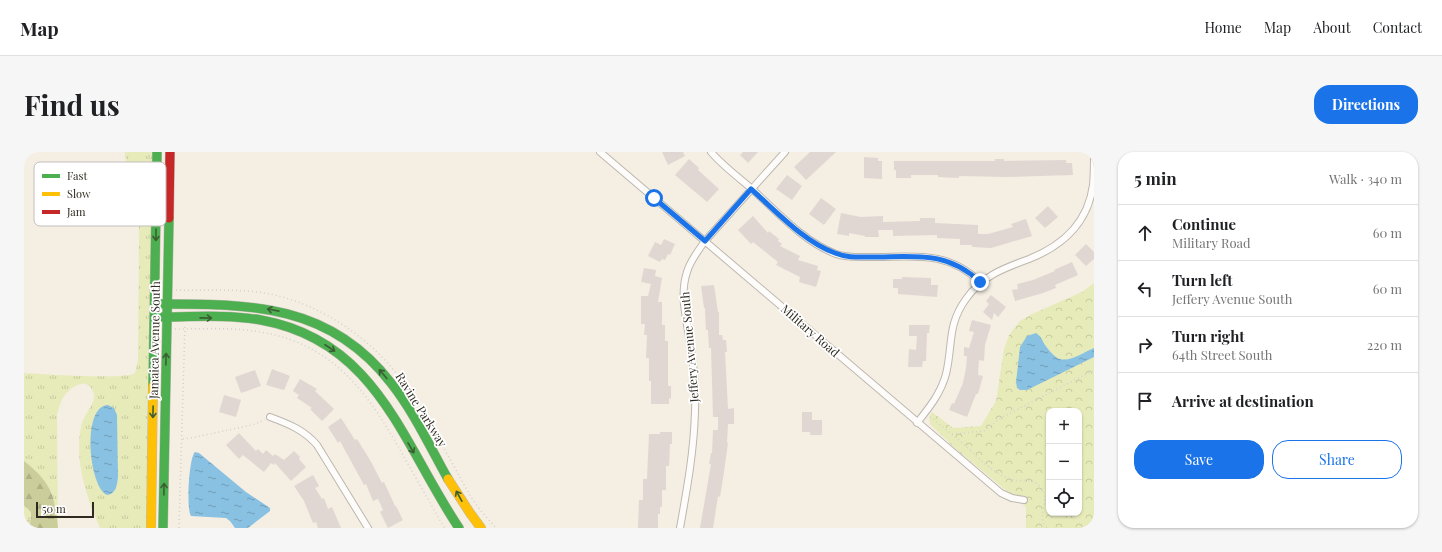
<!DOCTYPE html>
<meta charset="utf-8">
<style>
:root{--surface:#fff;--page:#f6f6f6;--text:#202124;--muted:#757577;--line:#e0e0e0;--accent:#1a73e8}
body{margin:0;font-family:"Playfair Display",serif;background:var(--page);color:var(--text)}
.controls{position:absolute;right:12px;bottom:12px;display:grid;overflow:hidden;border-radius:8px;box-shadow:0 1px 3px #0004}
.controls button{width:36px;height:36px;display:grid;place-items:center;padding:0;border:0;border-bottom:1px solid var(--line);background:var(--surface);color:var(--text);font:20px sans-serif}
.scale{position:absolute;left:12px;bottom:10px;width:58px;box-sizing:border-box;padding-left:4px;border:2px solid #2f2a1f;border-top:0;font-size:11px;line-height:14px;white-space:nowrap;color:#2f2a1f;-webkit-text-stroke:3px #fff;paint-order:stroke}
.stop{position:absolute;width:12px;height:12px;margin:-9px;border:3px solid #1a73e8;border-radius:50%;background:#fff}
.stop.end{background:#1a73e8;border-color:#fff;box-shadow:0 1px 4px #0008}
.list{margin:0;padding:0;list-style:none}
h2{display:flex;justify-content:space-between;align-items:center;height:52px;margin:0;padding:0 16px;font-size:17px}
h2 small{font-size:13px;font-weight:400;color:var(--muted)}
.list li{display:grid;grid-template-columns:26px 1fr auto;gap:12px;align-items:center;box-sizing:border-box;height:56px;padding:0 16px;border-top:1px solid var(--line)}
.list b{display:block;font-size:15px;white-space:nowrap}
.list p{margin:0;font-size:13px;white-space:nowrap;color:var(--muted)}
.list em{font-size:13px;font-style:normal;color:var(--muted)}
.actions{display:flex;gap:8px;padding:12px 16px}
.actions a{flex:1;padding:9px 0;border:1px solid var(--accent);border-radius:16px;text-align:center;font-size:14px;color:var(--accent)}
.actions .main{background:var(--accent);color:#fff}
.icon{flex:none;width:22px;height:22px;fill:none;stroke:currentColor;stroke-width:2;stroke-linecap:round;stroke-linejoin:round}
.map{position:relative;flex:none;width:1070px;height:376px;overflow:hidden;border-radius:16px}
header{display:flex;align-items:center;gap:24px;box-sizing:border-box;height:56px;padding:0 20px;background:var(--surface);border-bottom:1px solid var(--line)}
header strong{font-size:19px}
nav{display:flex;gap:22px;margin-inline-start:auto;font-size:14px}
.intro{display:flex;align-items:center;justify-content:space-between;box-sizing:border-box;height:96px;padding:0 24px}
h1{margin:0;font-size:28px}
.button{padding:10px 18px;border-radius:16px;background:var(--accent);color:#fff;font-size:14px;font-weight:700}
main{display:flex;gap:24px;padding:0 24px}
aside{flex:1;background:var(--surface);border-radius:16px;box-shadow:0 1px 3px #0004}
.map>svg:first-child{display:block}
.grass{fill:url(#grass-tufts)}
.forest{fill:url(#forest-firs)}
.wetland{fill:url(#wetland-marsh)}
.park{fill:url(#park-crowns);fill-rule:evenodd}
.water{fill:url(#water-ripples)}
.building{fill:#e1d7d2}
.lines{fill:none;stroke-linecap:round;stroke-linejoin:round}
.street-casing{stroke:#bdb8ae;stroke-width:8}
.fast-casing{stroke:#bdb8ae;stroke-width:10}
.slow-casing{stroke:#bdb8ae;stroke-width:10}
.jam-casing{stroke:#bdb8ae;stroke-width:10}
.path{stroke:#d3d1cd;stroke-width:1.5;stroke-dasharray:1 3;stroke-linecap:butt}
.street{stroke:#fefcfb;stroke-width:6}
.fast{stroke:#4caf50;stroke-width:9}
.slow{stroke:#ffc107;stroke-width:9}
.jam{stroke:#c62828;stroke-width:9}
.oneway{stroke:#3b5f33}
.route{stroke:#1a73e8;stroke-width:5}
.labels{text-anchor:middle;stroke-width:3.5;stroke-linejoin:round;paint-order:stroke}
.street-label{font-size:12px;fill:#2f2a1f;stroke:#fff}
.key{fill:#fff;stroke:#c1bfbc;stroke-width:1}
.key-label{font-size:11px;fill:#2f2a1f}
</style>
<header>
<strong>Map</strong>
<nav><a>Home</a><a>Map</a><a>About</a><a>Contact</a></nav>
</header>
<div class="intro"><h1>Find us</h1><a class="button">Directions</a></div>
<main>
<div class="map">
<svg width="1070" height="376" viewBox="0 0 1070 376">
<defs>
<pattern id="grass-tufts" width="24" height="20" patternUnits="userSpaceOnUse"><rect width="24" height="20" fill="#e7ebba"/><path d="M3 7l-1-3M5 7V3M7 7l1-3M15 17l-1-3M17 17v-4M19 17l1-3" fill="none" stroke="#c6ca9f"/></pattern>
<pattern id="forest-firs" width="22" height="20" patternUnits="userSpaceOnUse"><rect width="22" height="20" fill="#cbce9a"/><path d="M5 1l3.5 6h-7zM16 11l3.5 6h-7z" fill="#afb184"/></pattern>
<pattern id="wetland-marsh" width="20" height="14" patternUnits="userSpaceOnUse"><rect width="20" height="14" fill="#e7ebba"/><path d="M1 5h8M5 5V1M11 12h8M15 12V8" fill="none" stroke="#c6ca9f"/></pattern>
<pattern id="park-crowns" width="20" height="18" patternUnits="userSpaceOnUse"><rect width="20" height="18" fill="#e7ebba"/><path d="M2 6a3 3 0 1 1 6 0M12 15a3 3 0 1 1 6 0" fill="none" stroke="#c6ca9f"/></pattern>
<pattern id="water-ripples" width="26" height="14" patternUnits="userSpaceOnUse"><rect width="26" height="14" fill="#89c1e2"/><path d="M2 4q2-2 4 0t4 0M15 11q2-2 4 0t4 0" fill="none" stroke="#709db7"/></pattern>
</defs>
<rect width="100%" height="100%" fill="#f5eee3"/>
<!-- grass -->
<path class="grass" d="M101,0H130L124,376H76C62,344 49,306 58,271C60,263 71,251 70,244C67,224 49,232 41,243C36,249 35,256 33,263L34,376C31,343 27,330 0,309V221C16,222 103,228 111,221L114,209L115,72L113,61L104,29Z"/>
<!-- forest -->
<path class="forest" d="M0,309C27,330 31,343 34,376H4L7,368L4,357L0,354Z"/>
<!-- wetland -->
<polygon class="wetland" points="0,354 7,360 7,368 4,376 0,376"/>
<!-- park -->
<path class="park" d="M1070,131V376H1002V355L932,297L906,272L905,265L908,260L929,276L957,274L972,249L980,197L985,183L996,169L1008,162L1058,140ZM1025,259H1055V361H1025Z"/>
<!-- water -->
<g class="water">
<path d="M1012,181C1017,184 1018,188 1021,193C1024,197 1028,202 1032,205C1042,213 1060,200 1070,196V205L1003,238H996L993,236L992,230L996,195L1003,184Z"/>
<path d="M84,253L90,256L93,263L94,325C93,333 92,342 83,343C65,335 57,254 84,253Z"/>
<path d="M171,300L175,301L222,340L246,356V359L224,376H211L206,369L202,366L167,364C162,357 165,305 171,300Z"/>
</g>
<!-- building -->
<g class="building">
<polygon points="638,0 659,0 661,4 644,13"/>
<polygon points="719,0 734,0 724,11 716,3"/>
<polygon points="786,0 812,0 782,28 770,15"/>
<polygon points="840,5 854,6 854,9 858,9 858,27 840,26"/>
<polygon points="665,7 675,16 674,18 695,37 683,50 651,23"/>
<polygon points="971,7 980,7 980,9 1042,8 1042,11 1048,11 1049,23 982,25 935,24 935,26 914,25 914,23 887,23 887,26 872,26 872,18 870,18 870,9 971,9"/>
<polygon points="763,23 778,34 768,48 752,37"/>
<polygon points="797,46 812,57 800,73 785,62"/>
<polygon points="1024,54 1034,65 1021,76 1011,66"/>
<polygon points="817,61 837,65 859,64 859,70 896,69 896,66 911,66 911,71 954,73 954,82 964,82 989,75 987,72 1002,67 1008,84 967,96 948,95 948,93 936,93 936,87 913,86 913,83 869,84 869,78 854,78 855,85 841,85 841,84 825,81 825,84 813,82"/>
<polygon points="729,64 744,81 745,79 755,87 754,89 758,92 756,94 776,104 774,108 794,114 793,118 797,119 792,135 775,130 776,125 752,113 754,110 729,90 727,92 714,78"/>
<polygon points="640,87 651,92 646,103 644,102 641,108 638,107 636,110 624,104 631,90 637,93"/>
<polygon points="1062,92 1070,100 1070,107 1062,114 1051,103"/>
<polygon points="1048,110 1054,123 1031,133 1032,136 1019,141 991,149 988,138 994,137 993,132 1009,128 1031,119 1030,118"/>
<polygon points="620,116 632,118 631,124 638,126 634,150 638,150 638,173 641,173 641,189 644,189 644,234 647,234 647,247 645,246 645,252 627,252 627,229 625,229 625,206 622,206 623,183 620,183 621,172 617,172 617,144 624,144 627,132 617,130"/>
<polygon points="878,125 907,126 907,133 914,133 913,145 874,142 874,136 869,136 869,127 878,127"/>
<polygon points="690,133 694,160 695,160 695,183 698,183 699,188 702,188 703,200 701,200 704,257 710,256 710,272 704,272 703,291 704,291 700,320 696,345 694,344 689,376 676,376 687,312 685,312 687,301 688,301 689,278 694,278 694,265 689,265 687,196 685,196 684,178 682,178 681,156 680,156 677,134"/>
<polygon points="967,143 982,155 974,165 970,161 968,168 959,160 965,152 962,149"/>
<polygon points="948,168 967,173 961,193 960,209 955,208 954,223 959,224 954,242 952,242 943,265 925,258 928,251 930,252 939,231 942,216 943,204 940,204 940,195 945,196 950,180 945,179"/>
<polygon points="885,173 906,173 905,181 903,181 902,209 899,209 898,215 884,215 885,197 892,198 893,184 885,184"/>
<polygon points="248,217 266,224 260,238 242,233"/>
<polygon points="231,218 237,234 217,241 211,225"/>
<polygon points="276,227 293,237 291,239 310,257 298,269 286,257 288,256 273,246 275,243 269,239"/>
<polygon points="200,243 217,248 212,265 195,260"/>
<polygon points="778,260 788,260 788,268 798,268 798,283 786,283 786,280 778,280"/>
<polygon points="317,266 331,288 333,287 346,308 358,331 360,330 371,354 372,354 379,368 364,376 356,360 359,358 354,347 349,349 342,332 340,333 316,289 314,291 304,275"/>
<polygon points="636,280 648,280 648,292 646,292 645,314 642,314 642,338 638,338 638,355 636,355 636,362 634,362 634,376 614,376 615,348 619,348 619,327 623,327 625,282 636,282"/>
<polygon points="215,281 232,299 234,297 239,302 242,298 249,304 251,302 260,308 270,299 276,305 275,307 282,315 267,329 251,311 250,313 247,311 240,320 219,303 215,307 202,293"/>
<polygon points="289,323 295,334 291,336 298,347 300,346 304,357 308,355 317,376 294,376 292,370 289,371 280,349 270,334"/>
</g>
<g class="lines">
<!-- street casing -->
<g class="street-casing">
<g id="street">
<polyline points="576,0 977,341 988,346 1000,348"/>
<path d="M687,0C699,14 714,25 728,37C752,59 780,90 812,102C823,106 836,105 848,105C890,105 923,98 956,130"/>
<path d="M246,265C265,272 280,278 293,293L344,376"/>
<path d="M893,271C905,256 917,241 922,222C929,193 923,173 942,147C958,124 980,116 1005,107C1038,94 1064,71 1069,33C1070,22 1070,11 1070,0"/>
<path d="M656,376C663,337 670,299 671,259C672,236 670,214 666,192C663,168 655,144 663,120C666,109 674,99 681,89L761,0"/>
</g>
</g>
<!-- fast casing -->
<g class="fast-casing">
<g id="fast">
<path d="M131,152C223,152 305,150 367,231C390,260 406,295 424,327"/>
<path d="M131,165C166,165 203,162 237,168C353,189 378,291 435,376"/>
<polyline points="129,234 133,0"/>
<polyline points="139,376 145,66"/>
</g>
</g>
<!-- slow casing -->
<g class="slow-casing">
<g id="slow">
<polyline points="424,327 446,361 457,376"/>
<polyline points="127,376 129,234"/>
</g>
</g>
<!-- jam casing -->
<g class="jam-casing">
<polyline id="jam" points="145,66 146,0"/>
</g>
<!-- path -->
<g class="path">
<path d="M152,138C183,139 215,136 246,142C299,153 350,188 381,233C406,268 426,308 447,345L457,359L472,376"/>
<path d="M151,177C179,177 208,175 236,180C329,195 359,270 401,342C408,353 413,365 421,376"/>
<path d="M906,265C915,272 925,280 935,288C950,301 966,320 986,327C998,332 1005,322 1017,336C1028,349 1011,363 1023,376"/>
<polyline points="928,282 960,279 975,267 1070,218"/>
<polyline points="159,287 167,286 228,273 241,268"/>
<polyline points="155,376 161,172"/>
</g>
<!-- street -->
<use href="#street" class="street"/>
<!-- fast -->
<use href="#fast" class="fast"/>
<!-- slow -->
<use href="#slow" class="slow"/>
<!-- jam -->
<use href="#jam" class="jam"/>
</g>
<!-- one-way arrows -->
<defs><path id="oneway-shaft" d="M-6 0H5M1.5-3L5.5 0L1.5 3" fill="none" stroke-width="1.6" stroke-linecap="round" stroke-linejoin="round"/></defs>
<g class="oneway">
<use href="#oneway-shaft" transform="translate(132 83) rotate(91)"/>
<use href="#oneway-shaft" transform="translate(249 158) rotate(-169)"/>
<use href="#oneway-shaft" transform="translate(182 166) rotate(1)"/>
<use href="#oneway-shaft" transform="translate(306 196) rotate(33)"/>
<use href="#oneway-shaft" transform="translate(142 207) rotate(-89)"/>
<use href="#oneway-shaft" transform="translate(359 222) rotate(-131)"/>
<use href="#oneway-shaft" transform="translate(129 260) rotate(91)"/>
<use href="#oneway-shaft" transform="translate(387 296) rotate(60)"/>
<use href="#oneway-shaft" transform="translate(140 337) rotate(-89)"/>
<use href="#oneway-shaft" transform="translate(435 344) rotate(-119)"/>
</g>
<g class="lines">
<!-- route -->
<path class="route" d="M630,46L681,89L727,37C752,59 780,90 811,101C823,106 835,105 847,105C890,105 923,98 956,130"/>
</g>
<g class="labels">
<!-- street labels -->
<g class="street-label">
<text transform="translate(786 179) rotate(41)" y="4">Military Road</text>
<text transform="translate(131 188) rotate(-89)" y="4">Jamaica Avenue South</text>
<text transform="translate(666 195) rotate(-95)" y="4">Jeffery Avenue South</text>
<text transform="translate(397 258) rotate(58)" y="4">Ravine Parkway</text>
</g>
</g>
<!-- legend -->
<rect x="10" y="10" width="132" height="64" rx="6" class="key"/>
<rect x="18" y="22" width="18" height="4" fill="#4caf50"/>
<rect x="18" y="40" width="18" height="4" fill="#ffc107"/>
<rect x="18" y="58" width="18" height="4" fill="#c62828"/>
<g class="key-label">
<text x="43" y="28">Fast</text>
<text x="43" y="46">Slow</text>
<text x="43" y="64">Jam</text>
</g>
</svg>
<div class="controls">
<button>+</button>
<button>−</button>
<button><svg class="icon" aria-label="locate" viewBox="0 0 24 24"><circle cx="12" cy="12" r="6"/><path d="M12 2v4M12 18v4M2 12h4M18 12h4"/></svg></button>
</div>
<div class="scale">50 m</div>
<div class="stop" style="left:630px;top:46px"></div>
<div class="stop end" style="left:956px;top:130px"></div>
</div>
<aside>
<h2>5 min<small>Walk · 340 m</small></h2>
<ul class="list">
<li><svg class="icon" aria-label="ahead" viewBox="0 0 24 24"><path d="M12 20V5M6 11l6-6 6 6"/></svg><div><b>Continue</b><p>Military Road</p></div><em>60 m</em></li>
<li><svg class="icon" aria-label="left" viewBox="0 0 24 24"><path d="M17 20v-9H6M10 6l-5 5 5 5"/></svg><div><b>Turn left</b><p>Jeffery Avenue South</p></div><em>60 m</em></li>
<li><svg class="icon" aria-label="right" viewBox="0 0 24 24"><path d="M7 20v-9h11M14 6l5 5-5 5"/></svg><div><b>Turn right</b><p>64th Street South</p></div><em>220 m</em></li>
<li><svg class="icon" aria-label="arrive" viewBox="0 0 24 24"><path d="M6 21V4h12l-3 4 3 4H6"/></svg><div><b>Arrive at destination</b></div></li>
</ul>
<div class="actions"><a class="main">Save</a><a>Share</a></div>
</aside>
</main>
